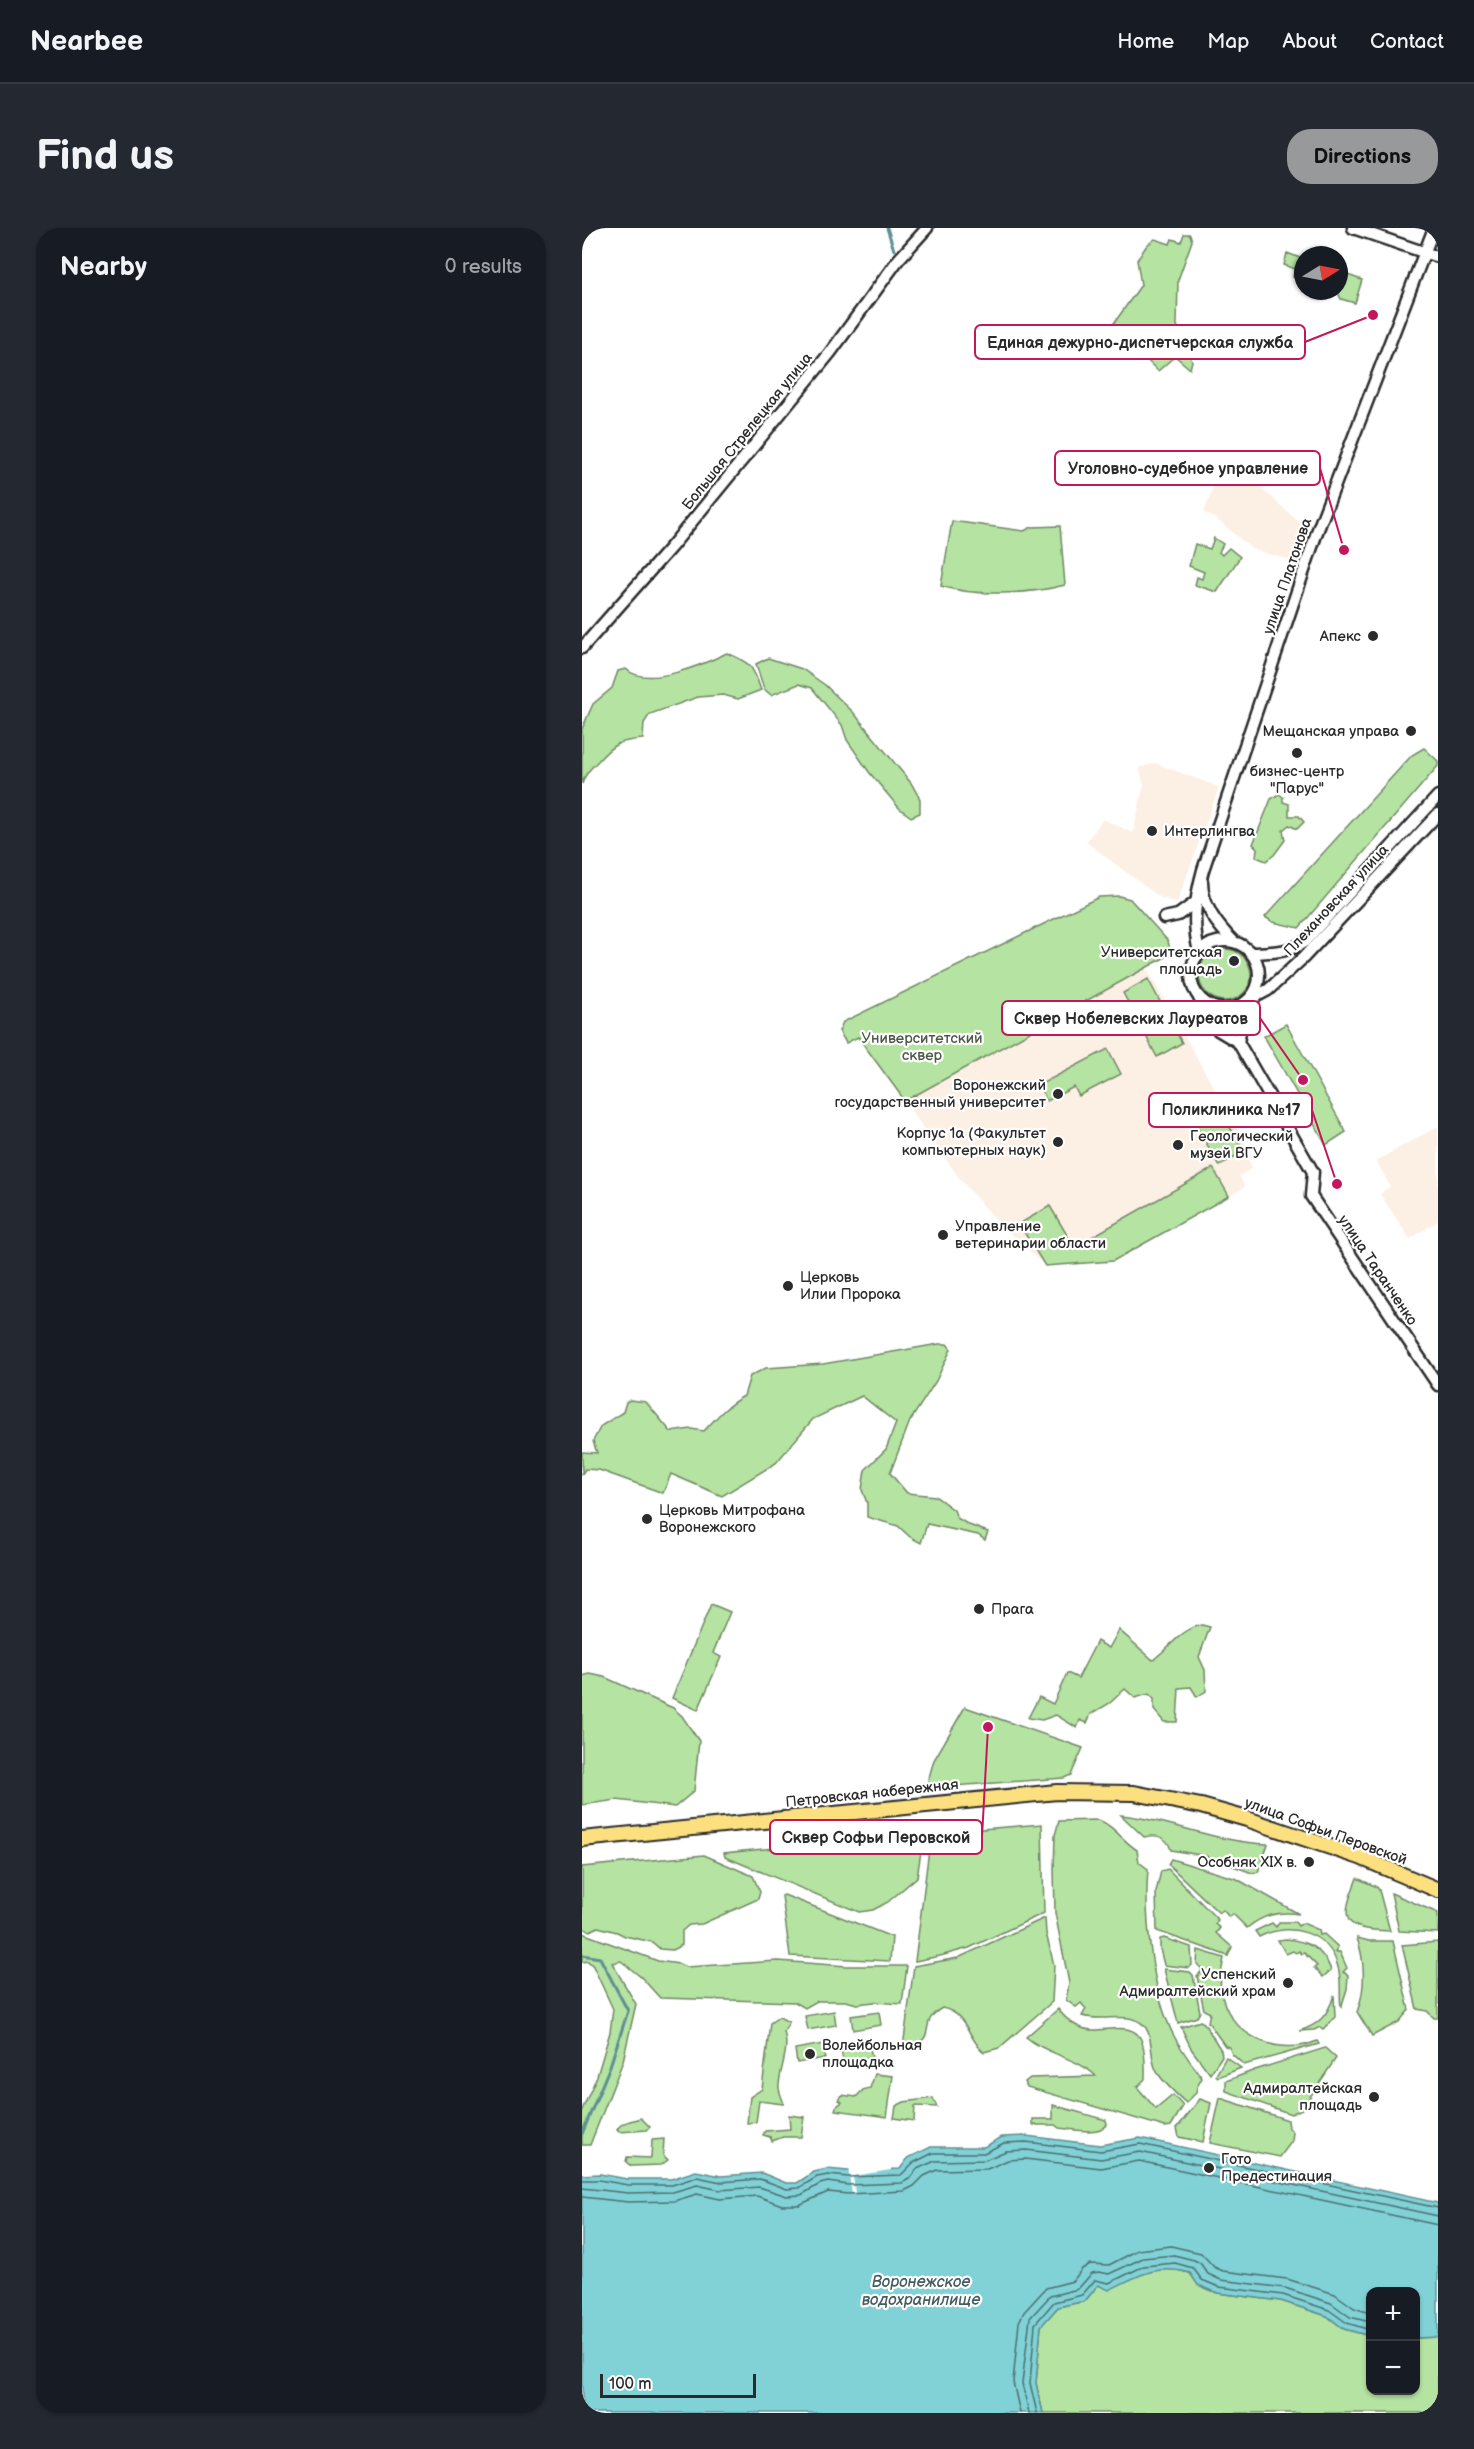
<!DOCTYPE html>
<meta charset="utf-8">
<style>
:root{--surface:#171b24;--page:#242831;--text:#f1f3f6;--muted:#9ea1a6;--line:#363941;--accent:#98999b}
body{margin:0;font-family:"Balsamiq Sans",sans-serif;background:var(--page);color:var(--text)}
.controls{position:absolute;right:18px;bottom:18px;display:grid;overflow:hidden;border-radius:12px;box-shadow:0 2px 4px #0004}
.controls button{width:54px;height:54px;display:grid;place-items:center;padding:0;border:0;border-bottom:2px solid var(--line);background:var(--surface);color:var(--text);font:30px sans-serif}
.compass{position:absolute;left:712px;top:18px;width:54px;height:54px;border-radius:50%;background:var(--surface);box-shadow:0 2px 4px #0004;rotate:80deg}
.scale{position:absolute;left:18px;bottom:15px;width:156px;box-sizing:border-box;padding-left:6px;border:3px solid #2b2b2b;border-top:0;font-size:16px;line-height:21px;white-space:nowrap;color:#2b2b2b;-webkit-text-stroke:4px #fff;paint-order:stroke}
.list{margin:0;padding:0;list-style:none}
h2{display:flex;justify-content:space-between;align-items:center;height:78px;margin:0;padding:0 24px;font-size:26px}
h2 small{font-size:20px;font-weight:400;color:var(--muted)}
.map{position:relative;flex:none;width:856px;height:2185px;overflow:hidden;border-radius:24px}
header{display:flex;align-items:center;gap:36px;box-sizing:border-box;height:84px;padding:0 30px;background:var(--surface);border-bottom:2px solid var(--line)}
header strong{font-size:28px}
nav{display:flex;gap:33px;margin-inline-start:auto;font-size:21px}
.intro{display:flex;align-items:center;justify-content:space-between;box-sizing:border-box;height:144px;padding:0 36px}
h1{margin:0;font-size:42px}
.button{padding:15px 27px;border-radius:24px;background:var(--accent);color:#111;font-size:21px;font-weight:700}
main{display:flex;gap:36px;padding:0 36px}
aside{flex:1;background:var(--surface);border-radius:24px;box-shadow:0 2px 4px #0004}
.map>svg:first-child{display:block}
.built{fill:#fcf0e4}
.green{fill:#b5e3a1;stroke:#708766;stroke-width:1.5}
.water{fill:#80d2d7;stroke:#5e8f92;stroke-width:1.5}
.pier{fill:#fff}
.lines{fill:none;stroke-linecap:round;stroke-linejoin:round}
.shore{stroke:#4d6e70;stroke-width:1.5}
.stream{stroke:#5e8f92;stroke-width:3}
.minor-casing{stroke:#2b2b2b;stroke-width:15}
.major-casing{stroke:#2b2b2b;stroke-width:18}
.minor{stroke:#fff;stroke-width:10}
.major{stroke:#fce080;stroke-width:14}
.poi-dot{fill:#2b2b2b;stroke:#fff;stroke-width:2}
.labels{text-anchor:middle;stroke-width:4.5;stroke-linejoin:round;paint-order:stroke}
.street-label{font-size:15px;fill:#2b2b2b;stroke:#fff}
.poi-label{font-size:15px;fill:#2b2b2b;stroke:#fff;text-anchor:end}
.park-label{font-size:15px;fill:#4e5948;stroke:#fff}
.water-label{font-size:16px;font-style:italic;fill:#445d5f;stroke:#fff}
.leader{fill:none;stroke:#c2185b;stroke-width:2}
.callout-dot{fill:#c2185b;stroke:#fff;stroke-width:2}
.callout{fill:#fff;stroke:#c2185b;stroke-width:2}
.callout-label{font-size:16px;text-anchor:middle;font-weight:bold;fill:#2b2b2b}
</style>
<header>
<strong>Nearbee</strong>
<nav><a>Home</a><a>Map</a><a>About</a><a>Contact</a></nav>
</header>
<div class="intro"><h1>Find us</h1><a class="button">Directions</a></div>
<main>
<aside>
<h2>Nearby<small>0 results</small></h2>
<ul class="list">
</ul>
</aside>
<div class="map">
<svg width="856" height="2185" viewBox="0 0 856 2185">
<rect width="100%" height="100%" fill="#fff"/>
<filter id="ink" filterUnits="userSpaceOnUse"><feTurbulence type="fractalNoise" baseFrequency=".0167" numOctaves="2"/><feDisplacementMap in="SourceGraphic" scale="12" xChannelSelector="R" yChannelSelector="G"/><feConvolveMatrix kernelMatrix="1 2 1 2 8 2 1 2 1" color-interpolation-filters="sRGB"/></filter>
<g filter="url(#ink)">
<!-- built -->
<g class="built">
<polygon points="641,230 646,230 727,303 714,334 670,321 633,290 622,285"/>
<polygon points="573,535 637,559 595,675 577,669 504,614 521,591 551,605 562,557 557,540"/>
<polygon points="531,681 671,929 666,932 671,940 657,948 663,959 531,1033 463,1038 417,995 380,954 276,808"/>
<polygon points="856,898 856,993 828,1011 798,966 808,958 794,933"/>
</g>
<!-- green -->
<g class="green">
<polygon points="602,6 608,6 610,13 596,52 595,97 610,133 608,141 593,128 576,143 530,98 559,57 555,32 565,17 573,11 588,16 590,11 599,14"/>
<polygon points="705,25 721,31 721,52 711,49 713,41 702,37"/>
<polygon points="757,44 780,52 773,75 759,71 755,63 757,63"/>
<path d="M370,293L442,303L450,299L478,298L483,357C449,366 393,369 359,358Z"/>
<polygon points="632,310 641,316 637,324 640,327 647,320 658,329 635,364 613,357 615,349 620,351 622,344 607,338 613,316 628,321"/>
<path d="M145,425C169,435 171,438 179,462L156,471L141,467L116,469L68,486L62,495L61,511C37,513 32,515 16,533C8,541 3,546 0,556V501L11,476L30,460L36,443L44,441C65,461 122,436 145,425Z"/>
<polygon points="186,430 220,441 243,457 271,484 329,555 338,571 338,585 329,589 317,580 287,544 265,512 260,497 230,460 217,456 189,467 182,461 174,436"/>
<polygon points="842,520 856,533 856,538 717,700 691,694 683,689 830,527"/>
<polygon points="697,566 701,569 701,574 707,576 707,588 717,588 722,594 715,601 707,597 701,602 703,612 692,627 684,633 674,629 675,620 671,616 689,571"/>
<polygon points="537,668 548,671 586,713 589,726 323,873 276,809 264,815 257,803 261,794 517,669"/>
<circle cx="643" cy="747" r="26"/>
<polygon points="566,751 600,815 575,829 541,765"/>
<polygon points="704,796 764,904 744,917 682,808"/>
<polygon points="526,821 539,846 497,868 492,859 465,873 457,857"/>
<polygon points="628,865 662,923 637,938 604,879"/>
<polygon points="631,940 647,968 531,1033 463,1038 437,996 468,978 492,1019"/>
<path d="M357,1116H365L369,1121L354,1153L328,1193L308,1245L325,1265L353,1268L372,1282L375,1290L387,1297L406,1304L403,1312L396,1307L345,1296L339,1315L328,1309L316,1298L285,1289V1275L280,1262L283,1242L304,1221L314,1195L280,1168L231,1191L194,1235L140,1268L89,1246L81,1265L17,1242L3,1241L0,1246V1224L15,1225L11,1213L19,1198L41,1184L44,1174L48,1172L64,1174L89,1204L109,1201L122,1203C134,1190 146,1176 162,1168L168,1148L184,1140L241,1136Z"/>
<polygon points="129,1376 148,1384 131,1425 139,1429 116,1482 90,1470"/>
<path d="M620,1397L628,1399L617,1429L623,1442L624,1463L615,1469L609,1459L597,1460L595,1494H582L572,1482V1471L567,1466L553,1470L543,1461L528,1475L509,1486L505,1495L498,1492L495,1500L474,1487L460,1492L446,1490L457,1469L471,1476L485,1445L496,1450L515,1413L527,1420L537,1402L571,1432C587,1420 599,1401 620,1397Z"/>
<polygon points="8,1446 22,1449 91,1480 100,1488 117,1513 112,1563 93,1579 35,1572 0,1577 0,1448"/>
<polygon points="383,1479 501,1520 489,1547 482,1550 344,1560 352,1532"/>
<path d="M539,1587C590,1592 635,1615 686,1616L676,1644L670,1645L624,1628L589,1622C585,1608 575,1606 562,1609Z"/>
<path d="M516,1592C530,1596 542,1614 555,1622L557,1634L566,1641C562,1688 570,1766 592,1808C600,1823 610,1836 620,1850L615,1859L614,1865L604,1875C594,1866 582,1855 575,1844C565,1828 576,1798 551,1791C536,1787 517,1793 500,1788L504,1781L499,1775L494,1779L484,1772L487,1755L473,1685L472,1641L473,1607L477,1593Z"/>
<polygon points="460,1596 462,1685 387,1720 358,1728 333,1733 349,1605"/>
<polygon points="342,1605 335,1649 306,1674 291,1682 277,1684 143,1629 142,1625"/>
<polygon points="122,1627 171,1648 178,1664 176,1671 120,1696 107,1697 100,1703 100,1717 90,1722 78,1721 70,1714 43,1708 35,1704 16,1699 8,1703 0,1700 0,1639"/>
<path d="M589,1631L655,1651L717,1686C696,1683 681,1687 665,1700L651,1686L647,1689L641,1682L637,1685L586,1636Z"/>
<polygon points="586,1641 636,1692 633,1696 638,1700 634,1705 650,1719 646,1728 575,1703 574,1664 579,1643"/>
<path d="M775,1650L795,1659L797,1662L808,1703C759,1701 758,1693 775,1650Z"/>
<polygon points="809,1665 856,1685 856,1705 817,1703"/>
<polygon points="202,1667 310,1709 308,1733 208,1728 200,1668"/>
<path d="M463,1690L464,1705L472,1737L470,1774L417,1820L402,1824C386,1812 386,1785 360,1780C332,1796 361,1813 321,1819L332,1738L376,1730Z"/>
<path d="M697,1694H713L716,1698L721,1695L737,1702L738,1707L742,1706L756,1719L754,1724H758L765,1740L761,1744L766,1747L765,1761L759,1780C757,1767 760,1752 756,1739C747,1704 707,1693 677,1709L673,1703L690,1695L694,1699Z"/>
<polygon points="0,1705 76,1733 97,1736 104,1739 196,1733 265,1738 325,1738 320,1776 292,1774 275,1776 264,1773 235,1773 223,1780 213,1774 78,1770 60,1750 39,1733 30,1735 54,1776 41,1833 8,1917 0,1917 0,1882 15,1848 28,1804 31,1781 11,1738 6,1733 0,1734"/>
<polygon points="582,1710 609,1719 610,1737 607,1740 582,1737 578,1721 578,1711"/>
<path d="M775,1710L787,1713H811L827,1782L817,1794L790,1808L775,1784C784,1761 783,1733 775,1710Z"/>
<path d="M704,1711C726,1713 741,1721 749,1742L741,1749L732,1740L735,1738L722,1725L720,1726L717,1723L714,1725L711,1723L704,1726L696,1712Z"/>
<polygon points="856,1714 856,1790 852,1790 845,1783 835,1781 820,1717"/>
<path d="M616,1722L642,1730C640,1741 637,1751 639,1762C645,1807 696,1830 735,1813L737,1816L662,1837L650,1826L647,1819L643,1818L626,1794L628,1785L622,1782L615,1748L619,1744V1740L615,1736Z"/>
<polygon points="582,1741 608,1744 611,1747 618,1784 615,1789 596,1795"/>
<path d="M752,1767L753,1789L741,1801L738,1799L732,1802L717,1803C737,1797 746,1787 752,1767Z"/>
<path d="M476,1781C485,1793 495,1801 510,1802C527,1803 553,1793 560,1814C564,1825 563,1840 563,1851L555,1859L574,1881L591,1867L601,1878L589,1898L583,1899L445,1859L443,1854L448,1850L514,1848C494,1829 465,1827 444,1809Z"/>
<polygon points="252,1783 254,1797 226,1802 223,1788"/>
<polygon points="297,1784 299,1797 271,1802 269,1788"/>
<path d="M197,1789L207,1794L202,1804C208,1821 198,1840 197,1857C196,1862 200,1870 202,1876L177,1873L174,1894L165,1895L168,1869L180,1861L188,1795Z"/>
<polygon points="618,1793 622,1795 639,1822 640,1828 628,1846 610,1822 599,1799"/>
<polygon points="241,1816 243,1830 215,1835 213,1821"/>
<polygon points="287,1816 290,1829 261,1834 259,1821"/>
<polygon points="743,1820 754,1830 720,1881 709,1886 644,1863 644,1853 673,1842"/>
<polygon points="644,1829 659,1840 636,1849 634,1847"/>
<polygon points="293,1846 311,1848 305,1889 253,1882 254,1879 260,1874 257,1872 260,1867 274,1869 281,1862 288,1860"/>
<polygon points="351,1870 355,1879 333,1878 332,1893 312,1890 314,1878 322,1874"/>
<polygon points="638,1870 706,1892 707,1900 711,1904 710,1913 698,1929 628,1915"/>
<polygon points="618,1871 629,1875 621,1914 597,1909 595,1900"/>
<path d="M471,1877L524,1892L525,1896C516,1908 491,1901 477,1900L473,1897H451V1891H471Z"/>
<polygon points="207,1887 222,1889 219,1909 201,1909 190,1913 188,1909 181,1907 183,1903 208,1901"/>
<path d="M59,1890L68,1899L65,1902L37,1904L35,1902C39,1893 51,1893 59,1890Z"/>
<polygon points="82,1911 81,1927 86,1932 79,1937 49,1938 44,1934 45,1929 69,1930 70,1912"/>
<polygon points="591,2041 608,2045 616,2057 635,2065 699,2073 745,2088 762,2101 788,2108 788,2162 834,2162 834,2110 856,2109 856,2185 461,2185 454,2155 459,2098 476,2079 503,2073 516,2057 527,2061 564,2043"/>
</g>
<!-- water -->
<path class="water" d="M444,1908L518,1917L558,1910L856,1975V2109L834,2110V2064H788V2108L762,2101L745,2088L699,2073L636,2065L616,2057L608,2045C574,2036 557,2047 527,2062L516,2057L503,2073L476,2079L459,2098L454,2155L461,2185H0V1947L18,1946L45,1951H89L114,1943L139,1948L180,1945L204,1955H215L232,1944L245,1941L266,1943L318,1941L326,1930L349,1919H402L420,1909Z"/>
<!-- pier -->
<polygon class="pier" points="309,1939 309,1942 271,1948 273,1965 270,1966 266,1940"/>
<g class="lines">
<!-- shore -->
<g class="shore">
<polyline points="0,1952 17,1952 46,1957 90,1957 115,1949 139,1954 178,1951 205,1961 217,1960 235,1949 246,1947 266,1949 319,1947 331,1935 351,1925 402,1925 422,1915 444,1914 519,1923 558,1916 856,1980"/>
<polyline points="0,1960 46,1965 91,1964 115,1957 138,1962 177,1959 205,1968 219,1967 238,1956 246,1954 266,1957 320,1955 327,1951 335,1941 353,1933 403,1932 424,1923 444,1922 519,1931 558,1924 856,1988"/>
<polyline points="0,1969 46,1974 92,1973 115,1966 138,1971 175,1968 200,1977 217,1977 246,1964 266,1966 322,1963 332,1958 342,1948 355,1942 405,1941 426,1932 443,1931 519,1940 557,1933 856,1997"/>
<polyline points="438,2185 431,2154 437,2094 442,2084 464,2060 491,2053 500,2041 508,2036 527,2037 556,2022 589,2018 619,2025 632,2039 641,2043 705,2051 753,2066 772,2080 788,2085"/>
<polyline points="447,2185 440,2155 448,2090 468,2068 496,2061 510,2045 517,2044 527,2046 561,2030 592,2027 612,2032 618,2035 626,2046 639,2052 703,2060 749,2075 768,2089 788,2094"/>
<polyline points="455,2185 448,2155 453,2096 472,2074 500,2067 513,2052 527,2055 562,2038 593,2035 611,2040 620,2052 637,2059 701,2067 747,2082 765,2095 788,2102"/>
</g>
<!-- stream -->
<g class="stream">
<polyline points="305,0 312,22"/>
<polyline points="0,1727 18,1730 46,1783 28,1838 0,1906"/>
</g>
<!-- minor casing -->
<g class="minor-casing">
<g id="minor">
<polyline points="771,0 856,29"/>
<polyline points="0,420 89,319 248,125 316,32 345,0"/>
<path d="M620,653C620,678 635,697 652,714"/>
<polyline points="582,690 596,687 614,674"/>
<circle cx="643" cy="747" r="34"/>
<path d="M617,724C610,695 613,671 621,642L735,304L852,0"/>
<path d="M670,725C688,724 707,725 722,714L856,568"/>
<polyline points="617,770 636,802 656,814 731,944 729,968 856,1157"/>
<polyline points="669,771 686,762 721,730 856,586"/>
<polyline points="656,814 664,775"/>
</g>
</g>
<!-- major casing -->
<g class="major-casing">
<polyline id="major" points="0,1611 475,1564 552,1565 619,1578 665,1591 778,1629 856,1662"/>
</g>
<!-- minor -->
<use href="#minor" class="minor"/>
<!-- major -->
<use href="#major" class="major"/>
</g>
</g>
<!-- markers -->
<g class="poi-dot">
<circle cx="791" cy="408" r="6"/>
<circle cx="829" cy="503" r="6"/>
<circle cx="715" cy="525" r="6"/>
<circle cx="570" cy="603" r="6"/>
<circle cx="652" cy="733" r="6"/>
<circle cx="476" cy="866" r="6"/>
<circle cx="476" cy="914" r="6"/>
<circle cx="596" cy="917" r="6"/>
<circle cx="361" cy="1007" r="6"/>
<circle cx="206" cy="1058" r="6"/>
<circle cx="65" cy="1291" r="6"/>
<circle cx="397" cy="1381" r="6"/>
<circle cx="727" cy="1634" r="6"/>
<circle cx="706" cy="1755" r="6"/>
<circle cx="228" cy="1826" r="6"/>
<circle cx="792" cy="1869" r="6"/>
<circle cx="627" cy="1940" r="6"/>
</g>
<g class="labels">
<!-- street labels -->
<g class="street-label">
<text transform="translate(165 203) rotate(-51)" y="5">Большая Стрелецкая улица</text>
<text transform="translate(705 348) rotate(-71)" y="5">улица Платонова</text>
<text transform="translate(754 672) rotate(-47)" y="5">Плехановская улица</text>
<text transform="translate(796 1042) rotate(56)" y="5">улица Таранченко</text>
<text transform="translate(290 1565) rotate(-6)" y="5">Петровская набережная</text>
<text transform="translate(744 1603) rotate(20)" y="5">улица Софьи Перовской</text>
</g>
<!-- poi labels -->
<g class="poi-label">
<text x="779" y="413">Апекс</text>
<text x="817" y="508">Мещанская управа</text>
<text x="715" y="548" text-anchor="middle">бизнес-центр<tspan x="715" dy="17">"Парус"</tspan></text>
<text x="582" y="608" text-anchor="start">Интерлингва</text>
<text x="640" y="729">Университетская<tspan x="640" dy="17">площадь</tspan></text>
<text x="464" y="862">Воронежский<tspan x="464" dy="17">государственный университет</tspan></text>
<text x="464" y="910">Корпус 1а (Факультет<tspan x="464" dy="17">компьютерных наук)</tspan></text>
<text x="608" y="913" text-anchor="start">Геологический<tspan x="608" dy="17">музей ВГУ</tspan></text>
<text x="373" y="1003" text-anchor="start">Управление<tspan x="373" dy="17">ветеринарии области</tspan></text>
<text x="218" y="1054" text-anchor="start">Церковь<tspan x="218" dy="17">Илии Пророка</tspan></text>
<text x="77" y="1287" text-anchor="start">Церковь Митрофана<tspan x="77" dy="17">Воронежского</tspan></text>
<text x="409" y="1386" text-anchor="start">Прага</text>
<text x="715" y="1639">Особняк XIX в.</text>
<text x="694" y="1751">Успенский<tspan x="694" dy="17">Адмиралтейский храм</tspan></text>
<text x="240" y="1822" text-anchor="start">Волейбольная<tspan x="240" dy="17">площадка</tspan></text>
<text x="780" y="1865">Адмиралтейская<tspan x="780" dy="17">площадь</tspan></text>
<text x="639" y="1936" text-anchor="start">Гото<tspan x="639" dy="17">Предестинация</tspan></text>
</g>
<!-- park labels -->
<g class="park-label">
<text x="340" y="815">Университетский<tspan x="340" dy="17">сквер</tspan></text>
</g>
<!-- water labels -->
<g class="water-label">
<text x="339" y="2059">Воронежское<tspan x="339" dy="18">водохранилище</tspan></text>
</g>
</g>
<!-- callouts -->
<path class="leader" d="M791 87L723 114M762 322L738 240M721 852L678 790M755 956L730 882M406 1499L400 1609"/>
<g class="callout-dot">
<circle cx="791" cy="87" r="6"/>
<circle cx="762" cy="322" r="6"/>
<circle cx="721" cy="852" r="6"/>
<circle cx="755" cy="956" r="6"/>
<circle cx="406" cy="1499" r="6"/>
</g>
<g class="callout">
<rect x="393" y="97" width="330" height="34" rx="6"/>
<rect x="473" y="223" width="265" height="34" rx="6"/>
<rect x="420" y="773" width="258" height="34" rx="6"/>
<rect x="567" y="865" width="163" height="34" rx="6"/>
<rect x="188" y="1592" width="212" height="34" rx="6"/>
</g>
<g class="callout-label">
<text x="558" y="120">Единая дежурно-диспетчерская служба</text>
<text x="606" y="246">Уголовно-судебное управление</text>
<text x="549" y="796">Сквер Нобелевских Лауреатов</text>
<text x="649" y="887">Поликлиника №17</text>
<text x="294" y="1615">Сквер Софьи Перовской</text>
</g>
</svg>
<div class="controls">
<button>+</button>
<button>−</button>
</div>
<svg class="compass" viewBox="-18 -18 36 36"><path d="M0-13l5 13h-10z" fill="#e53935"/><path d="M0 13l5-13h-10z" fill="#9ea1a6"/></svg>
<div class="scale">100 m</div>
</div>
</main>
